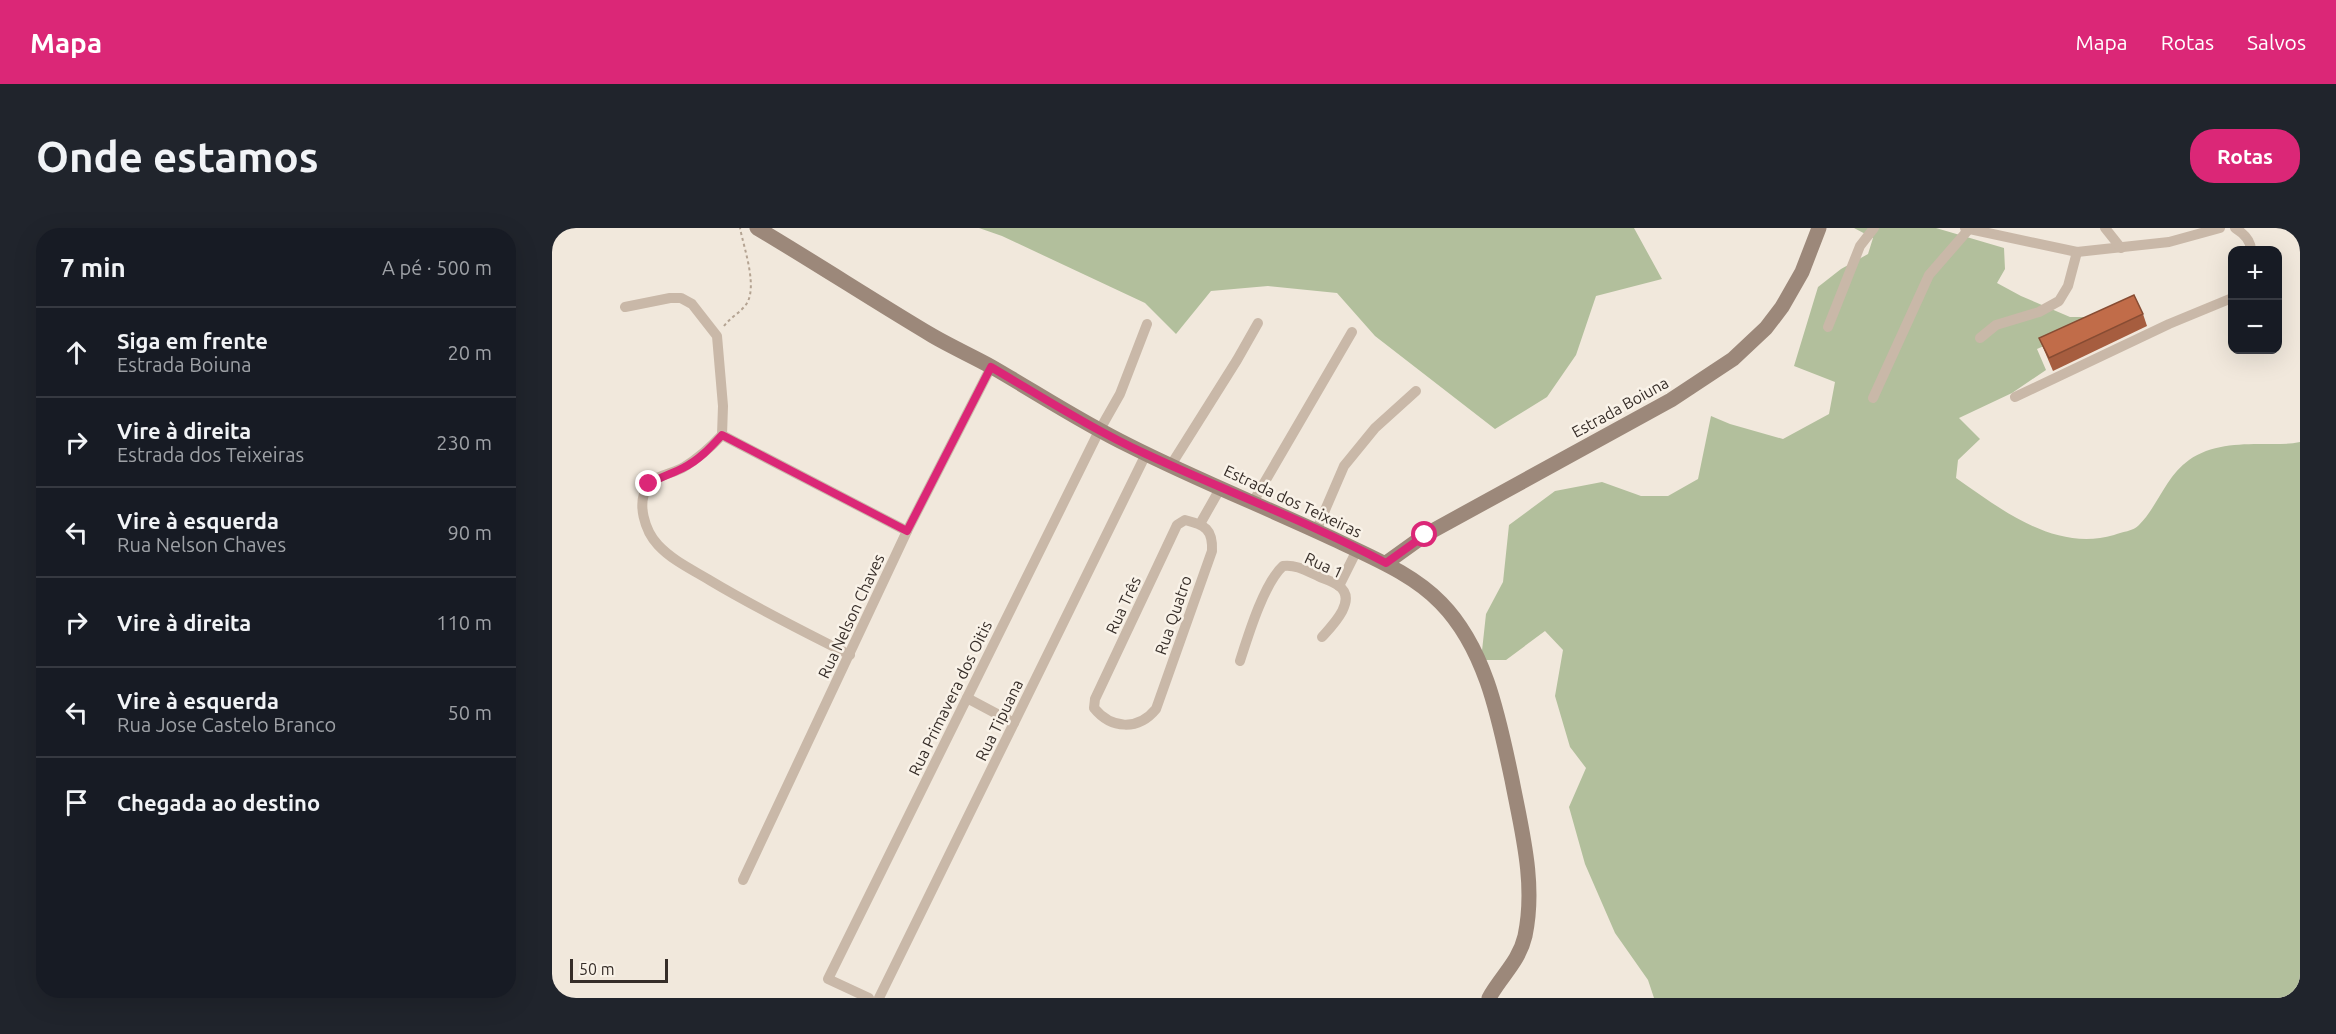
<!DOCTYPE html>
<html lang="pt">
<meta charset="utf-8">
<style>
:root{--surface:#171b24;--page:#20242c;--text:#f1f3f6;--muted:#9ea1a6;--line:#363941;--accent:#db2777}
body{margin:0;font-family:Ubuntu,sans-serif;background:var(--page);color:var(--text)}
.controls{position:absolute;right:18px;top:18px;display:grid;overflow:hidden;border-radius:12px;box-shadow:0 6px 24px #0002}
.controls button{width:54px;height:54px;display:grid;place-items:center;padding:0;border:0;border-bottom:2px solid var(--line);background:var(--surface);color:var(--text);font:30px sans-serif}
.scale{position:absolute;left:18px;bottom:15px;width:98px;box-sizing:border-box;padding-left:6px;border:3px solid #362d28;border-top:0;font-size:16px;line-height:21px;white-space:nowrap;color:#362d28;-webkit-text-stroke:4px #f9f2e8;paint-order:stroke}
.stop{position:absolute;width:18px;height:18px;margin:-14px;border:4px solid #db2777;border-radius:50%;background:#fff}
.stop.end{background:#db2777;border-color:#fff;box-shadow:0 2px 6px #0008}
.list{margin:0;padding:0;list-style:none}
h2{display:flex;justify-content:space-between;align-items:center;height:78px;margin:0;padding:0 24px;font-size:26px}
h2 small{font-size:20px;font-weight:400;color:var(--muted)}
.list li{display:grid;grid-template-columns:39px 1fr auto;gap:18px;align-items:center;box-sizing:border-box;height:90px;padding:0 24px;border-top:2px solid var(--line)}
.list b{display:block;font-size:22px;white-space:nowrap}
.list p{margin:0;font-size:20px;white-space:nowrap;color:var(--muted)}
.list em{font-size:20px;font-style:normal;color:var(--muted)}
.icon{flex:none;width:33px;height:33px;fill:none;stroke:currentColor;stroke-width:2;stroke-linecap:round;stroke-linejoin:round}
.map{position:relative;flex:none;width:1748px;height:770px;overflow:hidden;border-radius:24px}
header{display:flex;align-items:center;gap:36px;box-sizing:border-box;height:84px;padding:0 30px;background:var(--accent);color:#fff}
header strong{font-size:28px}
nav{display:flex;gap:33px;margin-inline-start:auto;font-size:21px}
.intro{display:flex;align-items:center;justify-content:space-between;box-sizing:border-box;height:144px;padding:0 36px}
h1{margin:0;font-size:42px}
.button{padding:15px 27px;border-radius:24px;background:var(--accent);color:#fff;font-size:21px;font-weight:700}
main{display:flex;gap:36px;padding:0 36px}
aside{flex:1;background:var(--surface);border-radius:24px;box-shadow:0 6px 24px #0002}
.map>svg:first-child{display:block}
.green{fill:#b2bf9c}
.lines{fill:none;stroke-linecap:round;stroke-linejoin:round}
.path{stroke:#b4a392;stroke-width:2;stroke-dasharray:3 3;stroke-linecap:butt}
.street{stroke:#c9b8a8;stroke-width:10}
.secondary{stroke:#9c887a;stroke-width:15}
.wall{fill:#a65d3f}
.building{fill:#c16c49;stroke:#874c33;stroke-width:1.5}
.route{stroke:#db2777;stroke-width:8}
.labels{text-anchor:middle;stroke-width:5;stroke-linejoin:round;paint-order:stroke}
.street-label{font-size:16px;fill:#362d28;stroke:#f9f2e8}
</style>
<header>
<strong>Mapa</strong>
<nav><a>Mapa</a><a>Rotas</a><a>Salvos</a></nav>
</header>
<div class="intro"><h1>Onde estamos</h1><a class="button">Rotas</a></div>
<main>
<aside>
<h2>7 min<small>A pé · 500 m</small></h2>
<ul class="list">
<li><svg class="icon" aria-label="ahead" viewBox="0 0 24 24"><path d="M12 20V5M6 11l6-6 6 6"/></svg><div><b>Siga em frente</b><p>Estrada Boiuna</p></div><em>20 m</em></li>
<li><svg class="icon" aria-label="right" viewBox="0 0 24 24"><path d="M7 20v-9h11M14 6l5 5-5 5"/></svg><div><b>Vire à direita</b><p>Estrada dos Teixeiras</p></div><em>230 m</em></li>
<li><svg class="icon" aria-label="left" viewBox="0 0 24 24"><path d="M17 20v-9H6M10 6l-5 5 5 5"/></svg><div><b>Vire à esquerda</b><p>Rua Nelson Chaves</p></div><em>90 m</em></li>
<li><svg class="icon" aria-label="right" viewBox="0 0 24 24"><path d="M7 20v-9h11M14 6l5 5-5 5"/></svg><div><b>Vire à direita</b></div><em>110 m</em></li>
<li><svg class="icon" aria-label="left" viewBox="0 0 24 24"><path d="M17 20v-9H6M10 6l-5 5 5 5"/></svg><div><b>Vire à esquerda</b><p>Rua Jose Castelo Branco</p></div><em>50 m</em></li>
<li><svg class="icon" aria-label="arrive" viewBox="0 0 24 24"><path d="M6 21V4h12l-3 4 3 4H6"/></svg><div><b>Chegada ao destino</b></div></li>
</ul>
</aside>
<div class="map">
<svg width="1748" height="770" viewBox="0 0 1748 770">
<rect width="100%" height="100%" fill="#f1e8dc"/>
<!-- green -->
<g class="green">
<polygon points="427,0 1082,0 1110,51 1044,68 1024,127 995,169 943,201 823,108 785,65 716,58 659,63 624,106 593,75 450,8"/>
<path d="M1302,0H1384L1452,20L1453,41L1445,55L1469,68L1518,89H1538L1544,95L1485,121L1494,142L1460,165L1407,190L1428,211L1406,232L1404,250C1450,282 1503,324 1562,307C1569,304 1582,303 1587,297C1606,278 1614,248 1637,232C1661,215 1692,216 1721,216C1730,216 1739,216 1748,214V770H1102L1096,752L1063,705L1033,636L1017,579L1034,540L1018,519L1003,468L1011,422L993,403L954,432H929L934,386L951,354L957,297L1003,263L1050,254L1089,268H1116L1146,251L1159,188L1178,196L1231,211L1277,186L1283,154L1242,138L1266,59L1289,41L1316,26L1321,10Z"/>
</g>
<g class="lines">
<!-- path -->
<path class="path" d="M172,98C178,90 186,86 193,78C207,61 192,21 188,0"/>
<!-- street -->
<g class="street">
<polyline points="1413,0 1525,24 1617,14 1668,0"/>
<polyline points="1553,0 1569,20"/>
<path d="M1683,0C1691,5 1699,12 1699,22"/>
<polyline points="73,79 118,70 129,70 140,76 165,108 171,178 170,207 355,303"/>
<polyline points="1276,99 1308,18 1322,0"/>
<polyline points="1428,110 1444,97 1487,84 1507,73 1516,58 1525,24"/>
<polyline points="1463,169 1617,96 1680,70"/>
<polyline points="1321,170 1377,47 1417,1"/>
<path d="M170,207C158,220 147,230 132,239C121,246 104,246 96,258C84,275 93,303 106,317C121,333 141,342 159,353C204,380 251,403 298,427"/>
<polyline points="619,237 685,132 706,95"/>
<polyline points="701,274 800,104"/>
<path d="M633,292C653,297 661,301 660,323L604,481C586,503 559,501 542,480L543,471L625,297Z"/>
<polyline points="648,296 669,259"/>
<polyline points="764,303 792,238 823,200 864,163"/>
<polyline points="787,358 805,322"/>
<path d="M688,433C696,408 712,355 731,338C743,336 755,343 766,348C772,351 782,354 787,358C806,372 780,398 770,409"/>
<polyline points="415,470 462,495"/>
<polyline points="191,652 355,303 439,139"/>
<polyline points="317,770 276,751 547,203 568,166 595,96"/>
<polyline points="327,770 594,226"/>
</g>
<!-- secondary -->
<g class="secondary">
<path d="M205,0C264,35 322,73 381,108C400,119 420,128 440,139C485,165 529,194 576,217C645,252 716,280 786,313C821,330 861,346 889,375C934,421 947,491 960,552C970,604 984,656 973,708C967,734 949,748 937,770"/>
<polyline points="834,335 873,307 1119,172 1181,131 1214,100 1230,79 1250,44 1267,0"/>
</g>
</g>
<!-- wall -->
<polygon class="wall" points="1591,86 1595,98 1501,143 1487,110"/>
<!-- building -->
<polygon class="building" points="1582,67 1591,86 1497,130 1487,110"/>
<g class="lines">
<!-- route -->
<path class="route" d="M97,256C108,249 119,246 131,240C147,232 158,220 170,207L355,303L439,139C490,169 540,201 594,226C673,263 757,294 834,335L873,307"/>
</g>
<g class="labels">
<!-- street labels -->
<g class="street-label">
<text transform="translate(1068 179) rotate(-29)" y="6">Estrada Boiuna</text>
<text transform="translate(741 273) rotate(25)" y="6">Estrada dos Teixeiras</text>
<text transform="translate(772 337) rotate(25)" y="6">Rua 1</text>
<text transform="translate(571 377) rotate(-65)" y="6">Rua Três</text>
<text transform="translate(621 387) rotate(-71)" y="6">Rua Quatro</text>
<text transform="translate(299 388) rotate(-65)" y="6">Rua Nelson Chaves</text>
<text transform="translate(398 470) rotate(-64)" y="6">Rua Primavera dos Oitis</text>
<text transform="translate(447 492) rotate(-64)" y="6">Rua Tipuana</text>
</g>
</g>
</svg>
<div class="controls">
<button>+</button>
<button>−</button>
</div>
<div class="scale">50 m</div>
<div class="stop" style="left:873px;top:307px"></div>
<div class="stop end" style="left:97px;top:256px"></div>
</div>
</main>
